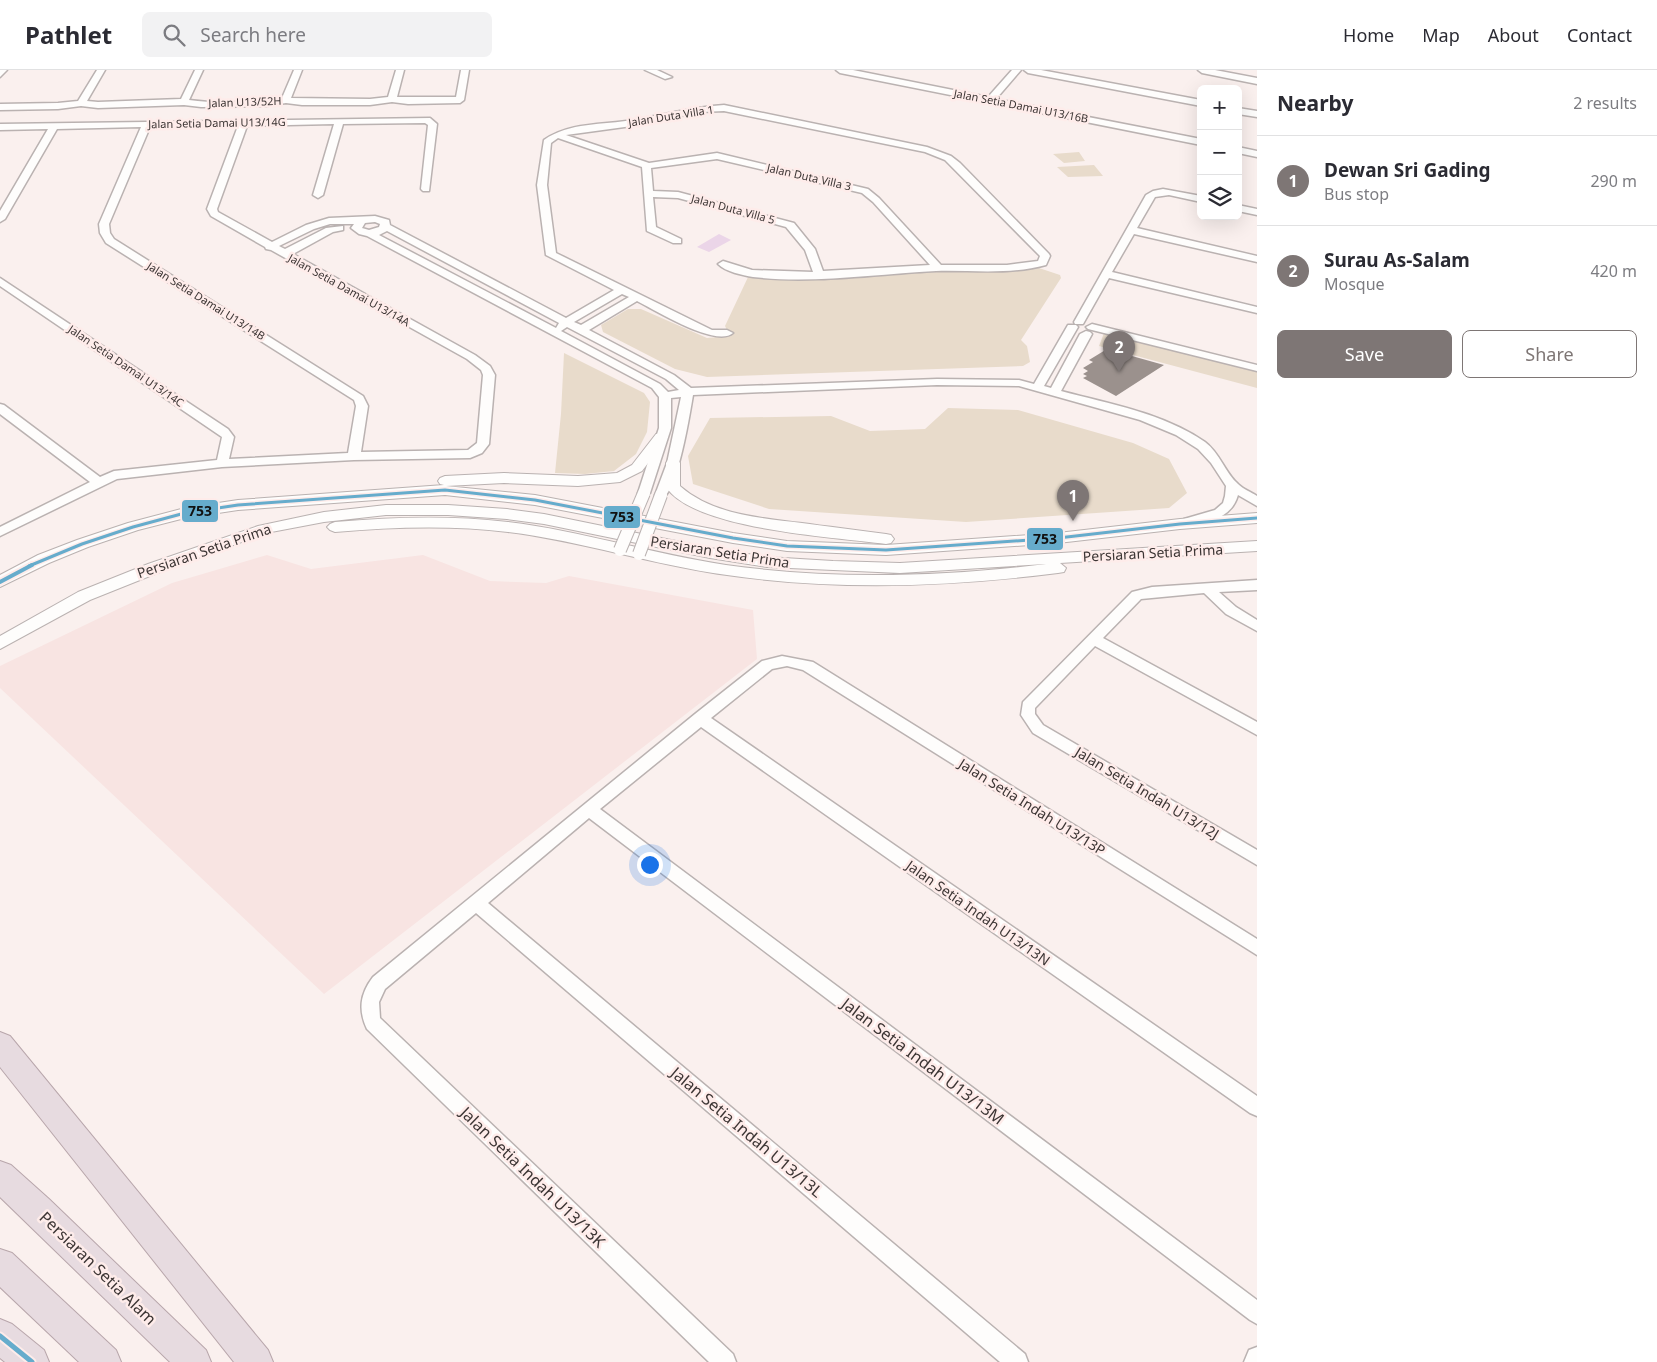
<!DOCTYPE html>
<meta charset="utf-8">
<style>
:root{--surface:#fff;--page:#f2f2f3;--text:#2b2b33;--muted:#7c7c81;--line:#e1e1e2;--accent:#7e7675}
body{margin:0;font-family:"Noto Sans",sans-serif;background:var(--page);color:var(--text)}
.controls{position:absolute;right:15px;top:15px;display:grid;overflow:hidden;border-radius:8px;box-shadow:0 5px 20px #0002}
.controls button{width:45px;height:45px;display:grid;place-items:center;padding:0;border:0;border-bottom:1px solid var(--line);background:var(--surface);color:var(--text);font:25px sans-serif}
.you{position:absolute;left:649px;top:794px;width:18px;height:18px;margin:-12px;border:4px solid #fff;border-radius:50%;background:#1a73e8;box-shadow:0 0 0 8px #1a73e833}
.badge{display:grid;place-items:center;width:32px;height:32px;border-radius:50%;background:var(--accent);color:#fff;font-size:16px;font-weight:700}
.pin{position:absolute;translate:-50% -41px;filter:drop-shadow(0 1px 2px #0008)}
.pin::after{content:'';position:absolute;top:26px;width:18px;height:15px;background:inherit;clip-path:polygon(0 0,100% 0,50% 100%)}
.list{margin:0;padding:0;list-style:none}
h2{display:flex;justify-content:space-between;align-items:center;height:65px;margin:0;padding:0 20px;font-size:21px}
h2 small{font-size:16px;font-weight:400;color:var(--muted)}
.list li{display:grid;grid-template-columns:32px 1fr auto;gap:15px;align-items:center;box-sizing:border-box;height:90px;padding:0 20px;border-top:1px solid var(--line)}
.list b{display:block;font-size:19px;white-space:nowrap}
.list p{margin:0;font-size:16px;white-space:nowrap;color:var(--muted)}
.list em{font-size:16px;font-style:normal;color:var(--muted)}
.actions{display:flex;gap:10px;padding:15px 20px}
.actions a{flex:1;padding:11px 0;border:1px solid var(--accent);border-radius:8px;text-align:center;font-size:18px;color:var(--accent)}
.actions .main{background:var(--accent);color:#fff}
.icon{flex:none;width:28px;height:28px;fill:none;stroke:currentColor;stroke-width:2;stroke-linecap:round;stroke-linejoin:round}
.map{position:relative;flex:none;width:1257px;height:1292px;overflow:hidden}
header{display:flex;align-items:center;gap:30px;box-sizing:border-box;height:70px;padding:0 25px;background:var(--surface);border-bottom:1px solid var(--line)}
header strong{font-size:24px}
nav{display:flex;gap:28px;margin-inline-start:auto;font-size:18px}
.search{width:350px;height:45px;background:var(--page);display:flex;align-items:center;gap:12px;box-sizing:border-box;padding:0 18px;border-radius:8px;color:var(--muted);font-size:19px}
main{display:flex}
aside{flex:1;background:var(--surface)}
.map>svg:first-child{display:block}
.built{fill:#f8e4e2}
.green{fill:#e8dbcb}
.water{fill:#ebd5e8}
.building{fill:#9b918d}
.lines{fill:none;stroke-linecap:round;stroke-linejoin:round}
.minor-casing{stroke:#bab2b1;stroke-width:3}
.tertiary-casing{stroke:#bab2b1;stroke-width:2}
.trunk-casing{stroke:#b8a6ab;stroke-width:2}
.minor{fill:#fefdfc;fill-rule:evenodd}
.tertiary{fill:#fefdfc;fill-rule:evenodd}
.trunk{fill:#e7dbe0;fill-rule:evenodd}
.minor-bridge-casing{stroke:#bab2b1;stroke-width:14;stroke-linecap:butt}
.minor-bridge{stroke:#fefdfc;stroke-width:12}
.bus-1-far2-casing{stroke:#feecea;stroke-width:6}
.bus-1-far1-casing{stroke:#feecea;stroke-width:8}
.bus-1-casing{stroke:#feecea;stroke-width:9}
.bus-1-far2{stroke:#66accc;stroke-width:3}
.bus-1-far1{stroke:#66accc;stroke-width:4}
.bus-1{stroke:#66accc;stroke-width:5}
.labels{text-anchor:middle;stroke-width:5;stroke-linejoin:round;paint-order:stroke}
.far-street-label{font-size:11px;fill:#3c3534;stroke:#feecea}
.street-label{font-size:14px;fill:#3c3534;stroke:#feecea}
.near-street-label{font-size:16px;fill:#3c3534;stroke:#feecea}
.line-badge{stroke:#feecea;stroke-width:2}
.pale-badge-label{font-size:14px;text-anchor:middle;font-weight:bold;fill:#111}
</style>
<header>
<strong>Pathlet</strong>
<div class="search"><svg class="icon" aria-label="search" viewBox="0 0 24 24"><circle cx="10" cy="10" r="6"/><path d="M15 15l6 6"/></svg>Search here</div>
<nav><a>Home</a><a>Map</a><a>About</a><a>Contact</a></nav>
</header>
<main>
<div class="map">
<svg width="1257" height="1292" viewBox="0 0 1257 1292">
<rect width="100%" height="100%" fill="#faf0ee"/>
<!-- built -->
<polygon class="built" points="267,485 311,499 423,485 490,511 546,513 569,506 753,540 757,589 324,924 0,618 0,596 172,513"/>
<!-- green -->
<g class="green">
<polygon points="1079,82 1085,91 1064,93 1053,84"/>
<polygon points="1094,95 1103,106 1068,107 1057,97"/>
<polygon points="1036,197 1060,205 1061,208 1021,270 1027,276 1030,292 1023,296 707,307 675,299 603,262 601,255 628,239 641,239 707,268 730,266 725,256 749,205 784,207"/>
<polygon points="1104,263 1257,302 1257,318 1099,276"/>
<polygon points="564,283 644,323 650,332 647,362 636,384 614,401 585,404 555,403 561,344"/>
<polygon points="948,338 1018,340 1133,373 1169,389 1187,423 1169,438 966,452 769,439 693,414 688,386 710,348 831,346 870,361 925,359"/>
</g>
<!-- water -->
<polygon class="water" points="719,164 731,170 709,182 697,177"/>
<!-- building -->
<polygon class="building" points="1107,279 1164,295 1116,326 1083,308 1087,306 1083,304 1088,301 1083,298 1093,292 1089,290"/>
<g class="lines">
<!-- minor casing -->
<g class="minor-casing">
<g id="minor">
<polygon points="0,0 7,0 0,7"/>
<path d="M97,0H105L87,31L98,32L181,29L195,0H203L189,30C219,34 253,32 282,28L294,0H302L291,28L370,29L388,27L396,0H404L397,27H456L461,0H469L464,30L460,33L408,34L392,32L370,35H302L286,33L266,36L201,37L184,35L98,38L81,36L58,39L0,40V34L58,33L78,31Z"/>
<polygon points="645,0 657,0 672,7 665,9"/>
<polygon points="836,0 853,0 988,27 1012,0 1021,0 996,29 1201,69 1201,75 840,3"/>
<polygon points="1024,0 1041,0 1201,30 1201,36 1028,3"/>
<polygon points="1198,0 1215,0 1257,8 1257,14 1202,3"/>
<path d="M724,35L927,77L951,86L960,93L1049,184L1050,186L1046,195C1010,205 972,200 936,201C877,204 812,214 753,207C742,205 726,202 718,194L723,191L752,200L813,202L805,180L786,157L678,128L653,127L656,157L681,169V173H673L647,161L642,97L558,68L551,73L547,115L556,183L712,260H727L733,263C716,278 655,240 637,231L589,260L674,305L691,318L937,309L1019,310L1034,314L1068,255H1076L1078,257L1044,316L1051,318L1080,264L1086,261L1090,262L1092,264L1061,321C1110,334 1163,343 1205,372C1220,383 1225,403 1238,414C1243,419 1251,422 1257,426V436L1238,425C1231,449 1210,451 1189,456L1184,455L1182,452L1184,449L1215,440L1223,433L1225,426L1226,416L1211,393L1198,379L1176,365L1140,350L1019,316L937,315L693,325C690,343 677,425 661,429L655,425L667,393L681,327L671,328V358L650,423L644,427L640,426L638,423L659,358V327L652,318L367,166L359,164L351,158L354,154H330L314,159L279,176L285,179L326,158L343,156V160L333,162L293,184L475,285L490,296L495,305L489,374L482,383L470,388L354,390L222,397L117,409L0,466V457L90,412L0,344V334L4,335L100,407L114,401L217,390L222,367L0,216V208L228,359L234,367L229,389L348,383L356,336L354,330L106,173L100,163L99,154L141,57L57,59L5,149L0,152V141L48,59L0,60V54L430,48L437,54L429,121H423L421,119L428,55L425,53L343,54L323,125L318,128L313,125L334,54L247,56L217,139L218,142L272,172L306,155L329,148L375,146L389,150L390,155L566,248L614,220L546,185L537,115L544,70C569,52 603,55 633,50C663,45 693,37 724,35ZM724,41L925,82L945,90L1040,186L1038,191L1007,195H941L879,128L868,119L717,83L649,93L566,65L632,56L701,42ZM238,56L207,139L211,146L265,177L266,179L271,180L467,289L481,300L483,305L477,373L468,380L361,382L368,336L363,326L114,169L110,163L109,154L150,57ZM717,89L862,123L873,132L930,195L823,201L815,179L794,153L678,122L653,121L651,98ZM375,152L380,154L379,157L369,160L362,158L365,153ZM387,161L559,253L556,258L379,165ZM622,224L629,227L581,255L574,252ZM567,257L666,309L679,320L668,322L660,314L561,261Z"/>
<polygon points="1238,38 1257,41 1257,47 1238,44"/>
<polygon points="1238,77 1257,81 1257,87 1238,83"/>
<polygon points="1163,119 1201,126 1201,132 1169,125 1155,127 1137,158 1257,186 1257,192 1134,164 1112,202 1257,237 1257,243 1109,208 1083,254 1075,254 1074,252 1146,125 1153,121"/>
<polygon points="1238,135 1257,139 1257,145 1238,141"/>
<polygon points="1092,254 1257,295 1257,301 1088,259 1086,257"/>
<polygon points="1257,510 1257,520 1219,522 1236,537 1257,550 1257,561 1226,544 1204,523 1141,529 1103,568 1257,652 1257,665 1095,576 1035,638 1035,644 1043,655 1257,780 1257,795 1033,663 1021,645 1023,632 1132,522 1152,517"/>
<path d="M782,586L813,592L1257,869V885L803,600L787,596L772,599L711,648L1257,1026V1046L1250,1043L701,657L600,739L1257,1230V1254L1250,1250L589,748L488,833L1025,1284L1028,1292H1000L476,843L385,919L379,932L380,948L733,1284L736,1292H709L367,959C358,940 360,924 373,907L695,644L762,591Z"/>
<polygon points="1257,1277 1257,1292 1244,1292 1249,1280"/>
</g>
</g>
<!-- tertiary casing -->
<g class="tertiary-casing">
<g id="tertiary">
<polygon points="661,363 666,364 668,367 642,401 620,412 578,416 504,413 446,416 535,425 733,463 787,471 886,475 1058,463 1180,449 1257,443 1257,453 1180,459 1058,473 886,485 787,481 733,473 535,435 445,425 238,440 185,448 138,460 88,477 49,493 0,517 0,505 38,485 77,470 128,453 185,438 238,430 444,415 440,414 438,411 440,408 445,406 504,403 578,406 617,403 632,395 656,364"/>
<path d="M673,389L678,390L680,393V416C713,445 761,448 802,453C830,457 858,460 886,464L891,465L894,469L891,473L886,474C836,467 694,460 666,417V393L668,390Z"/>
<path d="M386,435H448L507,439L544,444L710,478L767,487L833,491L900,493L1257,471V481L1060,493L1066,498L1064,502L1058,503C948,517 837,521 727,505C653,495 582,471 508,462C451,455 393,457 335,462L330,460L327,457L330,454L335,452C393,447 450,445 508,452C582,461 653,484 726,495C832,510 940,507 1046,494L900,503L767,497L710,488L544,454L507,449L448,445H386L324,452L266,463L160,502L90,530L0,579V566L78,522L148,494L258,456L324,442Z"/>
</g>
</g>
<!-- trunk casing -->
<g class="trunk-casing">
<g id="trunk">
<polygon points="0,962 10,966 268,1280 273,1292 234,1292 0,997"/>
<polygon points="0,1091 11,1095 49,1129 206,1280 211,1292 170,1292 0,1127"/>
<polygon points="0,1179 12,1183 116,1280 121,1292 79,1292 0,1217"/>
<polygon points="0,1249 12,1254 44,1280 49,1292 5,1292 0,1288"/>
</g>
</g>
<!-- minor -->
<use href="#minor" class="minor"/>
<!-- tertiary -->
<use href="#tertiary" class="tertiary"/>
<!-- trunk -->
<use href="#trunk" class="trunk"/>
<!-- minor-bridge casing -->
<g class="minor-bridge-casing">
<g id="minor-bridge">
<polyline points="620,480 644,423"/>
<polyline points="639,484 661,425"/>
</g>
</g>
<!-- minor-bridge -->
<use href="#minor-bridge" class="minor-bridge"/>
<!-- bus-1-far2 casing -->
<g class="bus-1-far2-casing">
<polyline id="bus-1-far2" points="29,496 82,474 133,457 185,443 238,435 445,420 535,430 733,468 787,476 886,480 1058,468 1180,454 1257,448"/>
</g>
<!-- bus-1-far1 casing -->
<g class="bus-1-far1-casing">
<polyline id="bus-1-far1" points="0,512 32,495"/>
</g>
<!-- bus-1 casing -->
<g class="bus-1-casing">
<polyline id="bus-1" points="0,1266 32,1292"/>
</g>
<!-- bus-1-far2 -->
<use href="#bus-1-far2" class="bus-1-far2"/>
<!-- bus-1-far1 -->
<use href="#bus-1-far1" class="bus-1-far1"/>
<!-- bus-1 -->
<use href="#bus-1" class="bus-1"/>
</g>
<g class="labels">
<!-- far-street labels -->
<g class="far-street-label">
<text transform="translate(245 32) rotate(-2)" y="4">Jalan U13/52H</text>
<text transform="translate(1021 36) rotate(11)" y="4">Jalan Setia Damai U13/16B</text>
<text transform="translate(671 46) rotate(-9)" y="4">Jalan Duta Villa 1</text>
<text transform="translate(217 53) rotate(-1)" y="4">Jalan Setia Damai U13/14G</text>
<text transform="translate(809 107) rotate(13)" y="4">Jalan Duta Villa 3</text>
<text transform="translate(733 139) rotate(15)" y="4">Jalan Duta Villa 5</text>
<text transform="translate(349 220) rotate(29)" y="4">Jalan Setia Damai U13/14A</text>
<text transform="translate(206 231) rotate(32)" y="4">Jalan Setia Damai U13/14B</text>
<text transform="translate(126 296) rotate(34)" y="4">Jalan Setia Damai U13/14C</text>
</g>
<!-- street labels -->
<g class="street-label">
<text transform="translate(204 481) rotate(-19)" y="5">Persiaran Setia Prima</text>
<text transform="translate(720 482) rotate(9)" y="5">Persiaran Setia Prima</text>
<text transform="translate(1153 483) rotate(-3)" y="5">Persiaran Setia Prima</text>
<text transform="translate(1147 723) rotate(31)" y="5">Jalan Setia Indah U13/12J</text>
<text transform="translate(1032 737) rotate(32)" y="5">Jalan Setia Indah U13/13P</text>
<text transform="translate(978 843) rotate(35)" y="5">Jalan Setia Indah U13/13N</text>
</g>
<!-- near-street labels -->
<g class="near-street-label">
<text transform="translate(923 991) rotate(37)" y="6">Jalan Setia Indah U13/13M</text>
<text transform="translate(747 1062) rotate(40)" y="6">Jalan Setia Indah U13/13L</text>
<text transform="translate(533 1107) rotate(44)" y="6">Jalan Setia Indah U13/13K</text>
<text transform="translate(98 1198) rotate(44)" y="6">Persiaran Setia Alam</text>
</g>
</g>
<g class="line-badge">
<rect x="181" y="429" width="38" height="24" rx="5" fill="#66accc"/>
<rect x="603" y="435" width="38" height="24" rx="5" fill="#66accc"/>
<rect x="1026" y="457" width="38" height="24" rx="5" fill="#66accc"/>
</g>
<g class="pale-badge-label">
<text x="200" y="446">753</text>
<text x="622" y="452">753</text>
<text x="1045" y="474">753</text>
</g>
</svg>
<div class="controls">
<button>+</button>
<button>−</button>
<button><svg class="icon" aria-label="layers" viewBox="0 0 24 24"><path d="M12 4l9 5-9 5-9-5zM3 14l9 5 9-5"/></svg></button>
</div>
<div class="you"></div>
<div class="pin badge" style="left:1073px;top:451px">1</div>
<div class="pin badge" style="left:1119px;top:302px">2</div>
</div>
<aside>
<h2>Nearby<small>2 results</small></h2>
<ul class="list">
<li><span class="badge">1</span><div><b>Dewan Sri Gading</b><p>Bus stop</p></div><em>290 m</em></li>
<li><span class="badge">2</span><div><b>Surau As-Salam</b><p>Mosque</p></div><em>420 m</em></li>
</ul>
<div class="actions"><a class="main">Save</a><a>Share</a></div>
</aside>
</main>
